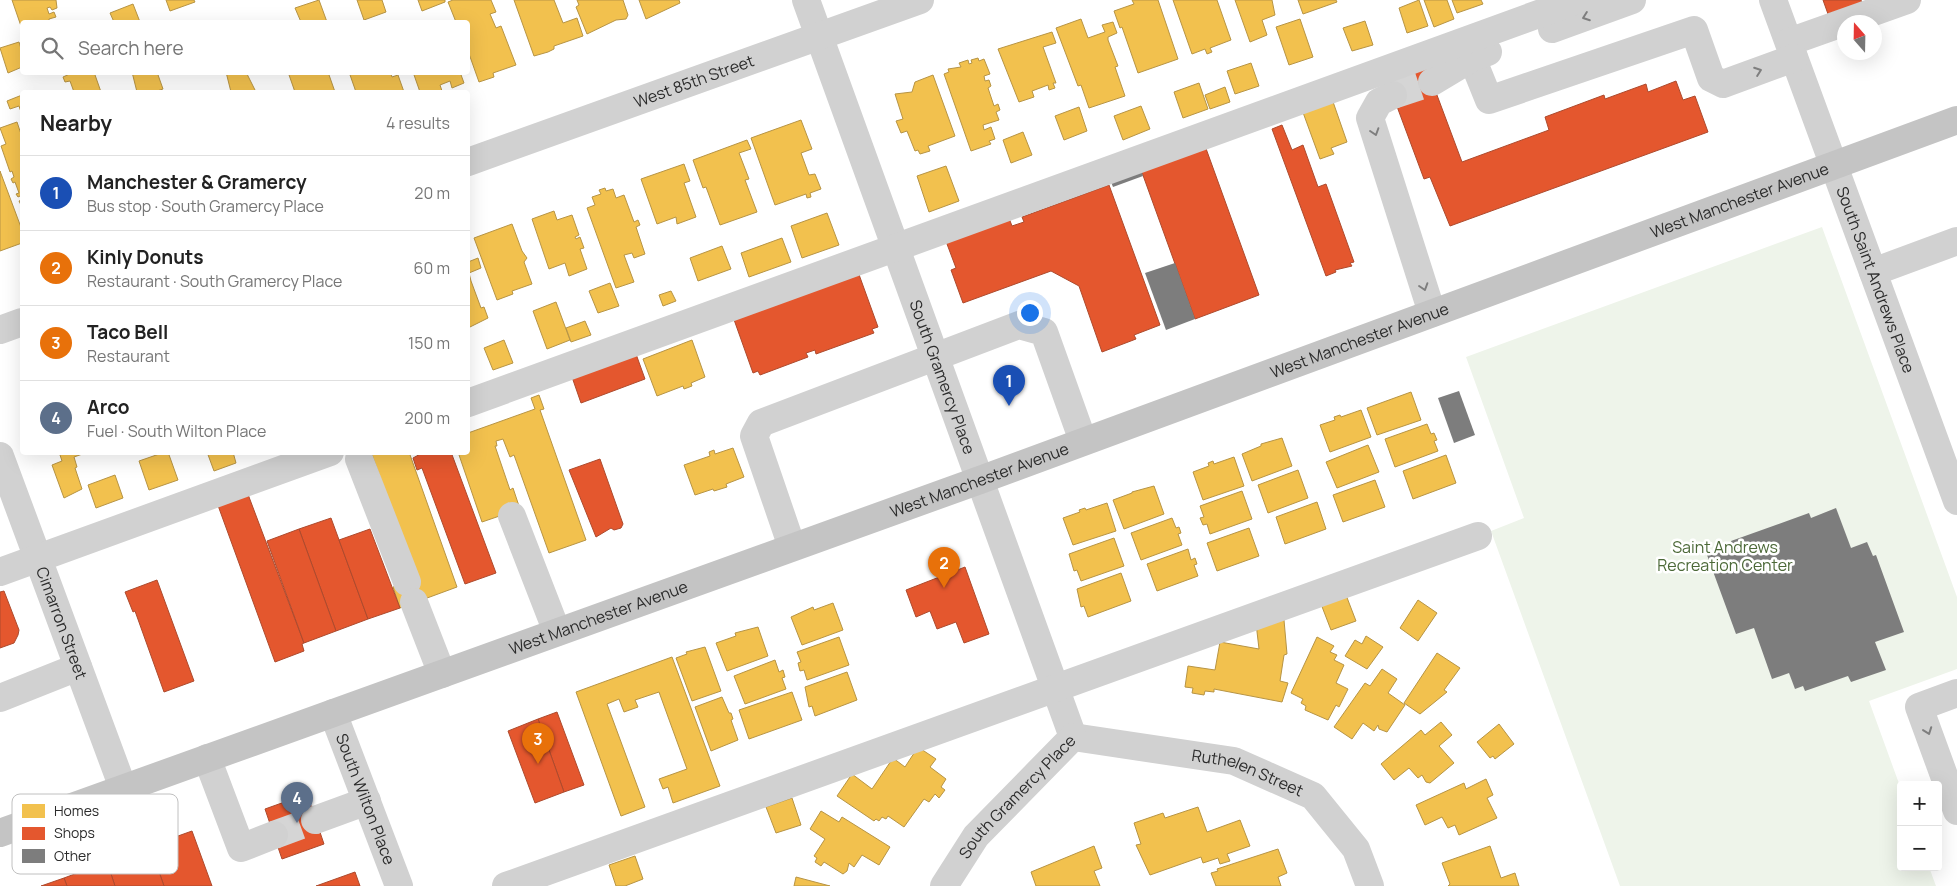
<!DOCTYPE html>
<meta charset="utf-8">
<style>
:root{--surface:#fff;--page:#f2f2f2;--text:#222;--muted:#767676;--line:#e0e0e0;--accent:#d93025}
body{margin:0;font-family:Manrope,sans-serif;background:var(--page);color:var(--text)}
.controls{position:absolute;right:15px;bottom:15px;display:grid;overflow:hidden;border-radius:5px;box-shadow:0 5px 20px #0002}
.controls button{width:45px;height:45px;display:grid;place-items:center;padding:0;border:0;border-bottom:1px solid var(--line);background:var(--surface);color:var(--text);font:25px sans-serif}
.compass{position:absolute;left:1837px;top:15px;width:45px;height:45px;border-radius:50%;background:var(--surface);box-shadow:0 5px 20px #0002;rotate:340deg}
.you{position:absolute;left:1029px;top:312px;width:18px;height:18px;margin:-12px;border:4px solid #fff;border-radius:50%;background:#1a73e8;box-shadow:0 0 0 8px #1a73e833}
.badge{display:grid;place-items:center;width:32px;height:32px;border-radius:50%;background:var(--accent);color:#fff;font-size:16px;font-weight:700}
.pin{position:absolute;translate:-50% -41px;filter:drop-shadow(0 1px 2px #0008)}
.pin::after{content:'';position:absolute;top:26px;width:18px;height:15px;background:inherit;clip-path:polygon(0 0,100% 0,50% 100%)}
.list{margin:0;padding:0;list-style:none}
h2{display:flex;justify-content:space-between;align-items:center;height:65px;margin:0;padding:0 20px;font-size:21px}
h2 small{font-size:16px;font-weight:400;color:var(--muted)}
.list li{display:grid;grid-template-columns:32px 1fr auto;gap:15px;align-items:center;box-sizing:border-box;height:75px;padding:0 20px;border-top:1px solid var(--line)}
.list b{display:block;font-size:19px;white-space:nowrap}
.list p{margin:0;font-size:16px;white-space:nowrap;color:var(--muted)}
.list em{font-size:16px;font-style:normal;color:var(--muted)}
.icon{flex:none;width:28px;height:28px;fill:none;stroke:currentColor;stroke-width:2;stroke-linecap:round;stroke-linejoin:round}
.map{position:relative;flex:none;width:1957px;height:886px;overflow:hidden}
.search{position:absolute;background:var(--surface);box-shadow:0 5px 20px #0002;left:20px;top:20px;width:450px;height:55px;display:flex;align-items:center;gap:12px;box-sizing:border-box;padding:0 18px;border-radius:5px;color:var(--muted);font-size:19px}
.panel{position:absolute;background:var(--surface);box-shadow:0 5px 20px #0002;left:20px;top:90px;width:450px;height:365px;border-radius:5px}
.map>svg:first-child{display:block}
.green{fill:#eef4ea}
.homes{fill:#f2c14e;stroke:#b79444}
.shops{fill:#e4572e;stroke:#ad4a2d}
.building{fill:#7d7d7d}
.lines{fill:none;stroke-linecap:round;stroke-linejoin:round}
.minor-tunnel{stroke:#d5d5d5;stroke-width:28;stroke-dasharray:28 14;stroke-linecap:butt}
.minor{stroke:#d1d1d1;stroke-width:28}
.major{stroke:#c4c4c4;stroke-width:28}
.oneway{stroke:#7e7e7e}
.labels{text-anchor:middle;stroke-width:5;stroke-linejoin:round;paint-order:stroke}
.street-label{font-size:16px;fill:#2c2c2c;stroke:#fff}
.park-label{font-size:16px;fill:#4c6938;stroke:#fff}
.key{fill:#fff;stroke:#c0c0c0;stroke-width:1}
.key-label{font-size:14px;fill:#2c2c2c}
</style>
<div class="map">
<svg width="1957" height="886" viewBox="0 0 1957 886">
<rect width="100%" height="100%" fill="#fff"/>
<!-- green -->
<polygon class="green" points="1822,227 1957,597 1957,669 1869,701 1901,789 1901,867 1929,867 1936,886 1620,886 1491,531 1524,518 1466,357"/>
<!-- homes -->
<g class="homes">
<polygon points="12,0 56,0 57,8 52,10 50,7 47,8 49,14 54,12 56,17 49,19 49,22 22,22 22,29"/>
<polygon points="166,0 194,0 195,2 170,11"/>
<polygon points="319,0 327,22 301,22 295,8"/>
<polygon points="357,0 382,0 386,12 364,20"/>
<polygon points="418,0 445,0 445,2 422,11"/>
<polygon points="453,0 491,0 496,12 490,14 496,28 501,26 516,65 493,73 494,77 479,82 468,51 468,22 456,22 448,2"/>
<polygon points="514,0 554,0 563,23 577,18 583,36 554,46 554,49 548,52 534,56"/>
<polygon points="577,0 623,0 628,15 626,19 616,20 587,34 576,7 579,5"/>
<polygon points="639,0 679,0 680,3 646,19"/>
<polygon points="1132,0 1158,0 1178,59 1138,73 1122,27 1120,28 1114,11 1134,4"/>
<polygon points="1173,0 1217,0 1231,40 1210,48 1212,52 1207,54 1205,49 1192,54"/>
<polygon points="1235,0 1272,0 1275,15 1262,20 1267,35 1250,42"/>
<polygon points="1298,0 1336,0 1337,2 1303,14"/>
<polygon points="1419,0 1428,26 1407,33 1399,8"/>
<polygon points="1424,0 1447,0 1454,19 1434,27"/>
<polygon points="1452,0 1481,0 1483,4 1457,13"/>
<polygon points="133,4 140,22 114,22 110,13"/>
<polygon points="1081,19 1088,38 1105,32 1102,25 1113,22 1117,33 1108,37 1108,40 1118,66 1115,67 1125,96 1089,108 1081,85 1078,86 1056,28"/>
<polygon points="1300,19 1313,57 1289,65 1276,27"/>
<polygon points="1365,21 1373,45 1352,51 1343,28"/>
<polygon points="1052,32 1056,43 1043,47 1056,83 1053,83 1055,88 1049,90 1048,85 1032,91 1034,97 1019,102 998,49"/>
<polygon points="19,42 22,52 22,67 8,73 0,48"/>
<polygon points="978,58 979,61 984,59 990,74 984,76 985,81 989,80 991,86 988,88 994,106 998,104 1000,110 996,112 999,120 983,125 984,130 991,127 995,139 989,141 991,144 971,151 944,74 949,72 948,69 961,67 959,63 968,60 969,64 972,63 971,60"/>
<polygon points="1251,63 1259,86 1235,94 1227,71"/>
<polygon points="74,72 94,72 101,92 74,92 70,81 65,82 63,77"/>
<polygon points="132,72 157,72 163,89 154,92 137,92"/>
<polygon points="226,72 246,72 256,92 231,92"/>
<polygon points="288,72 328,72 335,92 295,92"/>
<polygon points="349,72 390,72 392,77 398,75 404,92 356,92"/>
<polygon points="413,72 460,72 464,83 452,88 450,81 440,85 442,91 420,92"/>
<polygon points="933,75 955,136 928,146 930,151 920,154 918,150 915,151 907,131 901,133 896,121 903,119 895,94 912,92 915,82"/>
<polygon points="1199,83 1208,109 1183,118 1174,92"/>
<polygon points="1225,87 1230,102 1210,109 1205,95"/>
<polygon points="22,95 22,115 19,106 10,109 7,101"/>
<polygon points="1331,96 1347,142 1331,148 1334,154 1320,159 1301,107"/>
<polygon points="1141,106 1150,129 1123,140 1114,116"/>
<polygon points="1079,107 1087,131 1064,140 1055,116"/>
<polygon points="801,120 812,149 801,153 809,175 815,174 821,189 810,193 811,197 807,198 806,194 775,205 751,138"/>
<polygon points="17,122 22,137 22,205 21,205 19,201 22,200 20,196 18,197 16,194 19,193 15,182 13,183 11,179 14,177 12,171 10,172 1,146 6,144 0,128"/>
<polygon points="1023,132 1032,155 1011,163 1003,140"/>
<polygon points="747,140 751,149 739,153 749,179 745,180 757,212 720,225 706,187 703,188 693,160"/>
<polygon points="684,164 690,181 684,183 696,217 677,224 676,217 657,224 641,179"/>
<polygon points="946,166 959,201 929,212 917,176"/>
<polygon points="0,171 22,230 22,243 0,251"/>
<polygon points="605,188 606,191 613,189 616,198 624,195 634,222 638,220 640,225 636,227 645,254 634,258 632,253 624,255 634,282 616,288 587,208 595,205 592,197 601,194 599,190"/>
<polygon points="554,211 557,220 572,215 579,235 575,237 576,239 580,237 584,248 580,249 587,269 569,276 565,263 549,269 532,219"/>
<polygon points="827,213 839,245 802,258 791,226"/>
<polygon points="512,224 522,251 527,258 524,262 532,284 512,291 513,294 497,300 474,238"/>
<polygon points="782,238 791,262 749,277 741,253"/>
<polygon points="722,246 731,269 698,281 690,258"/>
<polygon points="478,258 481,268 469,273 471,281 481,308 484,307 488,318 468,328 468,262"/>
<polygon points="610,283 619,306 598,313 589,291"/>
<polygon points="671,291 676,301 663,306 659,295"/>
<polygon points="556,302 570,340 547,349 533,311"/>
<polygon points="585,321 591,335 571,342 566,328"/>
<polygon points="504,340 513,363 493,370 484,348"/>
<polygon points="692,340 705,377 691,383 692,386 684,389 683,386 657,396 643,359"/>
<polygon points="1411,392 1421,420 1377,435 1367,408"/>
<polygon points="539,395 544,409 540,410 586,540 549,553 514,455 510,457 503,439 496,441 497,446 495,446 510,490 513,488 520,509 482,522 458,452 468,452 468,433 535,409 531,398"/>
<polygon points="1361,410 1371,437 1330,452 1320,425 1335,420 1334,417 1340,415 1341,417"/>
<polygon points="1427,424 1431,434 1434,433 1437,440 1434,441 1438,451 1395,467 1385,439"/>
<polygon points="1282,438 1292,466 1252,481 1242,454 1261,446 1261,444"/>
<polygon points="1368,445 1379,472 1337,488 1326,462"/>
<polygon points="733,448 744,477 726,484 727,487 714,491 713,489 695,495 684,465 710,456 709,452 714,450 715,454"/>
<polygon points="59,452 88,452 74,457 77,467 75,468 82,489 64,498 52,465 62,461"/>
<polygon points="165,452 168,452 178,480 149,490 139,461"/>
<polygon points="207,452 233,452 236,463 214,471"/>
<polygon points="371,452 409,452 457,587 400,608 393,587 412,581 410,561"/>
<polygon points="1446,455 1456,483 1413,499 1403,471"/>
<polygon points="1234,457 1244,486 1203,500 1193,472 1209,466 1208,463 1213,461 1214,464"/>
<polygon points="1298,470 1308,498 1268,513 1258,485"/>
<polygon points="115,475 123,498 96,508 88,485"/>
<polygon points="1375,480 1385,507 1343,522 1333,495"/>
<polygon points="1154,486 1164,514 1124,529 1113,500 1132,493 1132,492"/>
<polygon points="1242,491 1252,519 1210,534 1207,524 1203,525 1200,518 1204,517 1200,506"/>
<polygon points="1317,502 1326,529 1285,544 1276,517"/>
<polygon points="1107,503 1116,531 1073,545 1063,518 1080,512 1079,510 1085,508 1086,510"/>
<polygon points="1172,518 1176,528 1179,527 1181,533 1178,534 1182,545 1141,560 1131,533"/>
<polygon points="1249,528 1259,556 1217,571 1207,543"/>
<polygon points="1114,538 1124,566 1081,581 1077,570 1074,571 1069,554"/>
<polygon points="1188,549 1191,560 1195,558 1197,564 1194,565 1198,576 1157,591 1147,564"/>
<polygon points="1121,573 1131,601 1088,617 1084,606 1081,607 1077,589"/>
<polygon points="1346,595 1356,621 1331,630 1321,604"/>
<polygon points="1418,600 1437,613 1418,641 1400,628"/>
<polygon points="833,603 843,630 802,645 791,617 813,607 814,610"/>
<polygon points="1284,620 1287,654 1284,655 1280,681 1288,683 1282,702 1214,689 1214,692 1205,691 1204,695 1192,693 1193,688 1185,687 1188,666 1215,670 1220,642 1259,649 1256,623"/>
<polygon points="758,627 768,656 727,671 716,643 736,636 735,633"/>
<polygon points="1366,636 1383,647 1367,669 1345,656 1355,640 1362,644"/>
<polygon points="839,637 849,665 807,680 804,670 800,671 798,663 801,662 797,652"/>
<polygon points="1317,637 1334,646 1330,652 1337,655 1334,660 1344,665 1336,683 1348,689 1339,707 1336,705 1328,720 1305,710 1306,706 1301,703 1303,699 1291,693"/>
<polygon points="705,647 721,691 692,701 676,658 687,654 686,652"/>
<polygon points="1437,653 1460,668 1444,690 1447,692 1420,714 1404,703"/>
<polygon points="672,657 720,786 673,803 668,787 663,789 659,779 687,769 659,692 635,700 638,707 624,712 619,699 607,704 645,807 621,816 576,692"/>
<polygon points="775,660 779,672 783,670 785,677 782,678 786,689 745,704 734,676"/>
<polygon points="1382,669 1397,679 1388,693 1405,705 1387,732 1379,729 1378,725 1374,731 1363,723 1352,739 1334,727 1365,683 1370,686"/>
<polygon points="847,672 857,700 815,716 812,706 809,707 805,687"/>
<polygon points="792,692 802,720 749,739 739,710"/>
<polygon points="722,697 729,713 731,713 733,719 731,720 738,740 711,751 695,707"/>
<polygon points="1441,722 1452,735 1439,746 1454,763 1430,783 1426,782 1422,775 1418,778 1409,768 1394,780 1381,764 1421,730 1425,735"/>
<polygon points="1499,724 1514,744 1495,759 1493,756 1490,758 1477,742"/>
<polygon points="918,747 936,759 930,767 946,779 941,787 945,790 939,798 935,794 929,802 924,799 904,827 888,816 886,819 882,817 879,821 876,819 874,821 837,796 852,774 872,789 893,758 905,767"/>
<polygon points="1486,779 1493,795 1487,798 1497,818 1459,835 1455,825 1448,828 1442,817 1425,825 1416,805 1464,783 1466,789"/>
<polygon points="792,798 801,825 776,833 766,807"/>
<polygon points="1198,807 1207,832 1240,820 1250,846 1227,854 1230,861 1220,864 1218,858 1203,863 1201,857 1150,875 1136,845 1141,844 1134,823 1163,813 1165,818"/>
<polygon points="821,811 839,822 842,817 890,847 879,865 862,855 854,867 849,863 847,871 843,874 824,862 821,866 815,862 817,858 814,856 825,839 810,829"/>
<polygon points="1094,846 1102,868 1094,871 1100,886 1036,886 1031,872"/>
<polygon points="1490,846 1501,878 1515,873 1519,886 1448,886 1450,884 1442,863"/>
<polygon points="1278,849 1287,873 1278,877 1281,886 1216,886 1211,873 1218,871 1217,869"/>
<polygon points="635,856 643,879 625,886 616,886 609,865"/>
<polygon points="796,877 830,886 794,886"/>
</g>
<!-- shops -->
<g class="shops">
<polygon points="1823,0 1861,0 1862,3 1828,14"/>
<polygon points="1425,63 1462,162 1549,130 1545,117 1604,95 1605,99 1646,84 1648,92 1676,81 1683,100 1695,96 1708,132 1450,226 1430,177 1424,179 1386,77"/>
<polygon points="1282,125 1292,150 1303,145 1318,187 1326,184 1354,262 1350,263 1352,266 1335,270 1336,272 1326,276 1272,129"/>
<polygon points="1204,143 1259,295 1195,319 1140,167"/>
<polygon points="1109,185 1160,325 1134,335 1136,339 1102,352 1079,286 1051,271 963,303 951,270 956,268 944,236 1007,213 1012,226 1024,222 1022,217"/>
<polygon points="857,269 878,327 872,329 874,333 816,354 815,350 806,353 808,357 760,375 758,371 753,373 732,314"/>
<polygon points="636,354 645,379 581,403 572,377"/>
<polygon points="424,452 451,452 496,573 465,584 422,468 417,470 413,458"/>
<polygon points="600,459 623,524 621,528 614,530 611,528 596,537 569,470"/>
<polygon points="246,489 304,643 302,644 304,651 275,662 216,500"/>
<polygon points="331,518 368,619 336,631 299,529"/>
<polygon points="299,529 336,631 304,643 267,541"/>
<polygon points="370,529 400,608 368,619 339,540"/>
<polygon points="965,567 989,634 964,643 956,622 937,629 930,611 916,617 906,590"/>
<polygon points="157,580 194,681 164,692 135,611 133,612 125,592"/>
<polygon points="4,591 19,630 18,635 14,643 0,648 0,592"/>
<polygon points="557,712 584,785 564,792 538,719"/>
<polygon points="538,719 564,792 535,803 508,731"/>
<polygon points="307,794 324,844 282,859 265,809"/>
<polygon points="192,831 212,886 164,886 150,846"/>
<polygon points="150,846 164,886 115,886 107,862"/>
<polygon points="107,862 115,886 67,886 64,878"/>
<polygon points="355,872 360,886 316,886"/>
<polygon points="64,878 67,886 41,886"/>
</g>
<!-- building -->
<g class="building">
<polygon points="1140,167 1143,176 1113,187 1109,177"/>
<polygon points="1175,263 1195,319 1166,330 1145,273"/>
<polygon points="1459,391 1475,435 1454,443 1438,398"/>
<polygon points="1836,508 1851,548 1867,542 1873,556 1876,555 1904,632 1875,642 1886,670 1851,682 1848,676 1805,691 1803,686 1795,689 1789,673 1772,679 1754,628 1736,634 1707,555 1733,546 1731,541 1809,513 1811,518"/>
</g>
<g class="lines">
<!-- minor-tunnel -->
<g class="minor-tunnel">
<polyline points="1393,95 1432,82"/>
<polyline points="274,835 315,820"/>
</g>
<!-- minor -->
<g class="minor">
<path id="s1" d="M806,0L1073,737"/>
<path id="s2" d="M1773,0L1957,501"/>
<polyline points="1552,29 1632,0"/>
<polyline points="1789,42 1907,0"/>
<polyline points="1472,58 1489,100 1694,30 1711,78 1723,84 1794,58"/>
<polyline points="1432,82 1472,58 1488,52"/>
<polyline points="1393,95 1379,102 1370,118 1432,313"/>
<path id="s3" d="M468,162L920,0"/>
<polyline points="1873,272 1957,241"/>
<polyline points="0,330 22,322"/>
<polyline points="468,403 1577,0"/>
<path id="s4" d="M0,456L123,788"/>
<polyline points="359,459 407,582"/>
<polyline points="512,516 557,632"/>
<polyline points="792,547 754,436 761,423 1019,325 1044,332 1083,441"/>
<polyline points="0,572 330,452"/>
<polyline points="414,602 442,674"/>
<polyline points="1957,693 1919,707 1957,811"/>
<polyline points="0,698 78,667"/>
<path id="s5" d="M333,713L399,886"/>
<path id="s6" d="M1073,737L1234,761L1313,796L1356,849L1370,886"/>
<polyline points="207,758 241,848 274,835"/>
<polyline points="315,820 367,801"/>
<polyline points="506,886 1478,536"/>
<path id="s7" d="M944,886L976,836L1073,737"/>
</g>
<!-- major -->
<path class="major" id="s8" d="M0,833L980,480L1957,120"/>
</g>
<!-- one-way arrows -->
<defs><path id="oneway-chevron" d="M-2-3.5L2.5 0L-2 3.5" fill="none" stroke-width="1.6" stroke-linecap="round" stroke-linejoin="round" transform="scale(1.25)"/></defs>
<g class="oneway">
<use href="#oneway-chevron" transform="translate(1586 17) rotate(160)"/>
<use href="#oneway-chevron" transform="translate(1758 71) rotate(-20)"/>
<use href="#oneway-chevron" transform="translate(1375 132) rotate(72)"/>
<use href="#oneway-chevron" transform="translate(1424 287) rotate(72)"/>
<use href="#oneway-chevron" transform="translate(1928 731) rotate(70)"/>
</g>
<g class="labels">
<!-- street labels -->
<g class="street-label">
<text dy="6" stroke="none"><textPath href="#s3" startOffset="240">West 85th Street</textPath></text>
<text dy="6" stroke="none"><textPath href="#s8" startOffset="1851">West Manchester Avenue</textPath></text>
<text dy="6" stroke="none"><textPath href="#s2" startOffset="298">South Saint Andrews Place</textPath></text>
<text dy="6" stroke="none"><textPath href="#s8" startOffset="1446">West Manchester Avenue</textPath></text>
<text dy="6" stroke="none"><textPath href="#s1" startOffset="401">South Gramercy Place</textPath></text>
<text dy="6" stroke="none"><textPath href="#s8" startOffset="1041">West Manchester Avenue</textPath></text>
<text dy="6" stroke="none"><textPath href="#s8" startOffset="636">West Manchester Avenue</textPath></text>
<text dy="6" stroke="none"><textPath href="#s4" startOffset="178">Cimarron Street</textPath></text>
<text dy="6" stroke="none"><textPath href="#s6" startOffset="179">Ruthelen Street</textPath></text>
<text dy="6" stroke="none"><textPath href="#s7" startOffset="116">South Gramercy Place</textPath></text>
<text dy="6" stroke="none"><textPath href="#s5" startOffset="92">South Wilton Place</textPath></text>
</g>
<!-- park labels -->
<g class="park-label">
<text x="1725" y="553">Saint Andrews<tspan x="1725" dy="18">Recreation Center</tspan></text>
</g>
</g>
<!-- legend -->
<rect x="12" y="794" width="166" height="80" rx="8" class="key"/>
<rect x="22" y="804" width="23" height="14" fill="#f2c14e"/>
<rect x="22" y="827" width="23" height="13" fill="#e4572e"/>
<rect x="22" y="849" width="23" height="14" fill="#7d7d7d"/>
<g class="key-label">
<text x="54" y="816">Homes</text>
<text x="54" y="838">Shops</text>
<text x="54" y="861">Other</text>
</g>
</svg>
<div class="controls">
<button>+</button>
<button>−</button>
</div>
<svg class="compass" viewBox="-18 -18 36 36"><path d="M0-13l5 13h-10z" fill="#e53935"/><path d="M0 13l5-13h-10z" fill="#767676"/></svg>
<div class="you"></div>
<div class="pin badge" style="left:1009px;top:406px;background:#1a4fb4">1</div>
<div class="pin badge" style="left:944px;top:588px;background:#e8710a">2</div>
<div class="pin badge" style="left:538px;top:764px;background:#e8710a">3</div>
<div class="pin badge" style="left:297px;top:823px;background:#5c6f8a">4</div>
<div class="search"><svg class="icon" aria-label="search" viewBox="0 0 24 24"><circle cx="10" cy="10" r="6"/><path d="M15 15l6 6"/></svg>Search here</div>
<section class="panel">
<h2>Nearby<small>4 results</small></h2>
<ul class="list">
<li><span class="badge" style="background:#1a4fb4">1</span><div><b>Manchester &amp; Gramercy</b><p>Bus stop · South Gramercy Place</p></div><em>20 m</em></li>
<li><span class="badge" style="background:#e8710a">2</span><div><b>Kinly Donuts</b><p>Restaurant · South Gramercy Place</p></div><em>60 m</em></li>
<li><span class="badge" style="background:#e8710a">3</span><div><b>Taco Bell</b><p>Restaurant</p></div><em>150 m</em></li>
<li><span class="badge" style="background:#5c6f8a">4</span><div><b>Arco</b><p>Fuel · South Wilton Place</p></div><em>200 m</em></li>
</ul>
</section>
</div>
